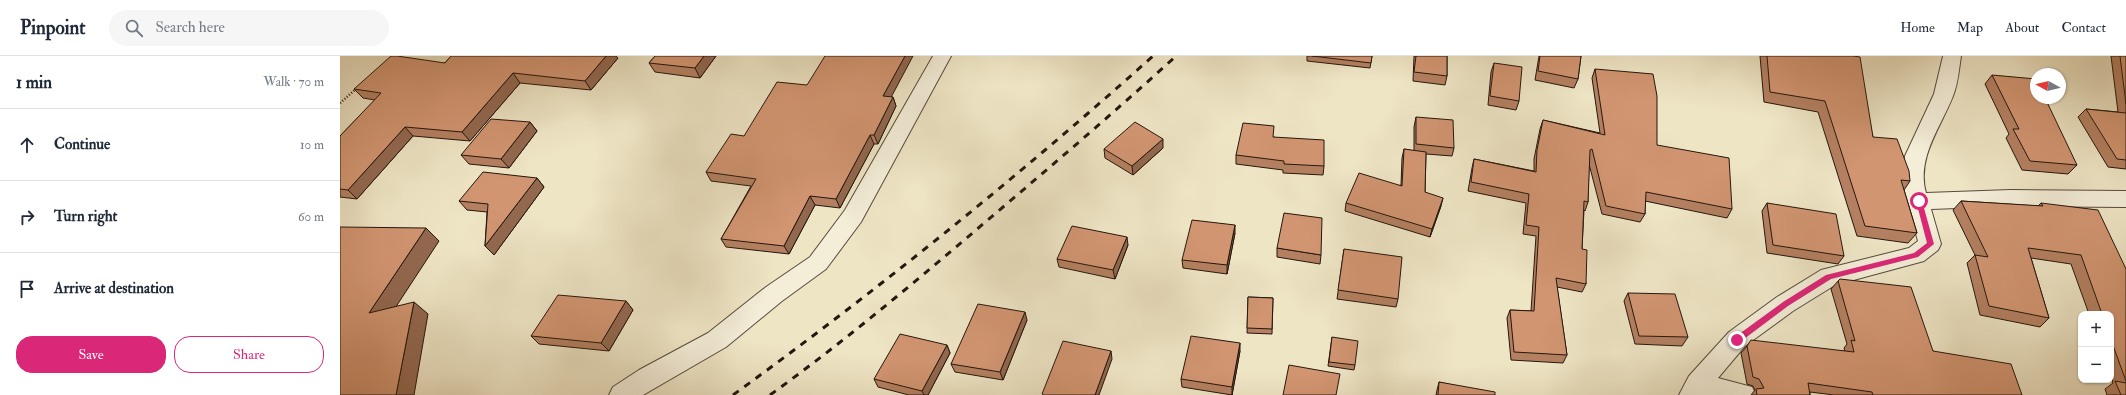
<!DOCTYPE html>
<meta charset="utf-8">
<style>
:root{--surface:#fff;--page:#f6f6f7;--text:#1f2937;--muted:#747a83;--line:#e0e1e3;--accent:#db2777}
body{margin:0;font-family:"IM FELL Double Pica",serif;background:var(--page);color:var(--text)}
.controls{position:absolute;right:12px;bottom:12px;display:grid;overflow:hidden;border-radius:8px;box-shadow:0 1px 3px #0004}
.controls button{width:36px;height:36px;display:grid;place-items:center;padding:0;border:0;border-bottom:1px solid var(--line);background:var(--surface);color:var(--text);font:20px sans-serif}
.compass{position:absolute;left:1690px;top:12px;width:36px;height:36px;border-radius:50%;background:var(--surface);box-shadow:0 1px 3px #0004;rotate:278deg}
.stop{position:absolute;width:12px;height:12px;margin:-9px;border:3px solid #db2777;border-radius:50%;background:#fff}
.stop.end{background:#db2777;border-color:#fff;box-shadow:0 1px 4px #0008}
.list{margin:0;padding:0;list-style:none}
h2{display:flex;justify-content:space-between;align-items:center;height:52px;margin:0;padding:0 16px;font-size:17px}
h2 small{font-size:13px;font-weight:400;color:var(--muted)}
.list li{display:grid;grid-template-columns:26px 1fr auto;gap:12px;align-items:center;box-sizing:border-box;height:72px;padding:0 16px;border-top:1px solid var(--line)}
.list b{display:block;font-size:15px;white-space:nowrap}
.list em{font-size:13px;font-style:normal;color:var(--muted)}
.actions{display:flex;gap:8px;padding:12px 16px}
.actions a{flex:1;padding:9px 0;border:1px solid var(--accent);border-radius:16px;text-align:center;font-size:14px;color:var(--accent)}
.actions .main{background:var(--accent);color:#fff}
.icon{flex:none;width:22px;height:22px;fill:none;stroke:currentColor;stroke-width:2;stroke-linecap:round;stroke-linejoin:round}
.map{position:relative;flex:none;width:1786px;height:339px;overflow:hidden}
header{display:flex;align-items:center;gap:24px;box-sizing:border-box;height:56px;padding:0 20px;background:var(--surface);border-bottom:1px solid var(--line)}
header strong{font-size:19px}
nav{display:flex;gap:22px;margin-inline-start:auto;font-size:14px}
.search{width:280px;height:36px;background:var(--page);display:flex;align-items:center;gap:10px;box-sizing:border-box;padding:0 14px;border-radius:22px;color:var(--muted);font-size:15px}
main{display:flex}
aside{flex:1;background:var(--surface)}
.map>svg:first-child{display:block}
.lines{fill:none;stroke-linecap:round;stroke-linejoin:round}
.minor-casing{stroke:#574a3c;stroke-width:2}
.path{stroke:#25160e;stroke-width:2.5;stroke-dasharray:1 2;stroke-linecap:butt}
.minor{fill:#f4eed9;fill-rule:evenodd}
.rail{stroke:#25160e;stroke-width:3;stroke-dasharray:7 7;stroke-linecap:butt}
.wall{fill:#b48061;stroke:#25160e}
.shaded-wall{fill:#92684f;stroke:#25160e}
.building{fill:#d19571;stroke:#25160e}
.route{fill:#db2777}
</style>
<header>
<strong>Pinpoint</strong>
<div class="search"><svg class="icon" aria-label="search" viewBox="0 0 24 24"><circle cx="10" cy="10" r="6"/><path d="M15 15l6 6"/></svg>Search here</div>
<nav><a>Home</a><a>Map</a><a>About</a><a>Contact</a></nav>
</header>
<main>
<aside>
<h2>1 min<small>Walk · 70 m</small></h2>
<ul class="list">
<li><svg class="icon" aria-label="ahead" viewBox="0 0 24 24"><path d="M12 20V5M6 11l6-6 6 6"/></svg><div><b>Continue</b></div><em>10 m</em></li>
<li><svg class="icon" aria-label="right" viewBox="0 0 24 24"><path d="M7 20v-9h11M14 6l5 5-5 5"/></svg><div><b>Turn right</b></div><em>60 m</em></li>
<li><svg class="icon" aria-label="arrive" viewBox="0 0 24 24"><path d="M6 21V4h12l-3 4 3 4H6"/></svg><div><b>Arrive at destination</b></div></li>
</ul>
<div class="actions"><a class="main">Save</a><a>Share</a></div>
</aside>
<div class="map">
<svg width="1786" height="339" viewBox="0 0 1786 339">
<rect width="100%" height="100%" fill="#eee5c5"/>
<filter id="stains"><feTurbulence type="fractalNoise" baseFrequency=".005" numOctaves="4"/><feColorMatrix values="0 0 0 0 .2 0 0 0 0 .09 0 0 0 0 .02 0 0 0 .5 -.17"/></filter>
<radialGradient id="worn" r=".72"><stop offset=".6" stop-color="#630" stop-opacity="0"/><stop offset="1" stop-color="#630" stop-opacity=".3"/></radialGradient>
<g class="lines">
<!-- minor casing -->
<g class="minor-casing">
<g id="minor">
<polygon points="593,0 611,0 521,166 486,213 442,245 386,291 303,339 269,339 273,331 299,314 368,277 426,231 470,201 505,154"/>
<path d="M1603,0H1621C1619,13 1618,28 1613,40C1601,71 1576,102 1586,137L1671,134L1786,135V151L1671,150L1591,153L1601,188L1598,194L1584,205L1495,229L1453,255L1405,290L1378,322L1412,331L1416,339H1339L1349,320L1389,276L1437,241L1481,214L1569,192L1578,185L1562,128L1565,100L1594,38Z"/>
</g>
</g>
<!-- path -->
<polyline class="path" points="0,47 17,32"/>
<!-- minor -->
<use href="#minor" class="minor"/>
<!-- rail -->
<g class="rail">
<path d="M393,339C539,233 679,120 813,0"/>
<path d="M430,339C509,282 582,220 656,157C717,105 777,54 836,0"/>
</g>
</g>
<!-- wall -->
<g class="wall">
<polygon points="111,0 276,0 278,2 251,34 180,27 130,85 73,80 17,143 0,141 0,80 35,44 23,42 14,33 105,7"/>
<polygon points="315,0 376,0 360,22 315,16 309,7"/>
<polygon points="967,0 1032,0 1030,12 967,5"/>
<polygon points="1074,0 1107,0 1107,20 1105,29 1073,25"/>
<polygon points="1199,0 1241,0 1238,23 1234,32 1195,24"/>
<polygon points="1420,0 1513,0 1533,81 1570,125 1564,134 1577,177 1568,187 1517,180 1478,56 1424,46"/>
<polygon points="1771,0 1786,0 1786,113 1768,111 1738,61 1746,53 1778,56"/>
<polygon points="1154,7 1179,45 1176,54 1148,49 1151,16"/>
<polygon points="1255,13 1317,89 1392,153 1387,162 1305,145 1305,158 1300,166 1262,158 1249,108 1248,146 1245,155 1244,154 1242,193 1246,228 1242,236 1217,231 1227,299 1223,307 1171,304 1167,262 1170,254 1191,255 1196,180 1183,178 1186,147 1128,135 1132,112 1134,103 1194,115 1194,103 1200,73 1203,64 1260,77 1252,22"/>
<polygon points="1652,19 1737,109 1728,118 1682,114 1666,82 1669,78 1645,28"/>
<polygon points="551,41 553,41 556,50 538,88 534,88 500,152 475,149 449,198 386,191 381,183 411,130 371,125 366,116 404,80"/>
<polygon points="1076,61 1114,92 1112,100 1086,98 1085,136 1101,150 1090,181 1005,155 1006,147 1061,129 1062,102 1064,93 1074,95 1074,71"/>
<polygon points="190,66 197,75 169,112 129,108 121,99"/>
<polygon points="934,81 984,110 983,119 943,117 943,114 896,108 896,99"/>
<polygon points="823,92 793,119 765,102 764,93"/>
<polygon points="197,122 204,131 154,199 145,190 147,156 127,154 119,145"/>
<polygon points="1621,145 1698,150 1701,147 1786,213 1786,339 1767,339 1765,333 1773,327 1771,321 1771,258 1749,258 1731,208 1691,202 1709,262 1700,271 1640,259 1627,207 1635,199 1613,154"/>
<polygon points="1427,147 1504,200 1498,208 1427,197 1422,155"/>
<polygon points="895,177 887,218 843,212 842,204"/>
<polygon points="788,189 775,223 719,211 717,203"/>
<polygon points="937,192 981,199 980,208 937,201"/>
<polygon points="1004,193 1058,243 1056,251 997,243"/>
<polygon points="1498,225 1593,295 1682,339 1494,339 1470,336 1470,339 1411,339 1415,334 1413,330 1407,328 1401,297 1407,290 1505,295 1504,292 1507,288 1491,233"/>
<polygon points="1288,237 1348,281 1342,290 1295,288 1284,245"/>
<polygon points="908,241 933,242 932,278 907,277"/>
<polygon points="286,245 293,254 269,295 199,288 191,280"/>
<polygon points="687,264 663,324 615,316 611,308"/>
<polygon points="992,281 1015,309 1014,314 988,310"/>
<polygon points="607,289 610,297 588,339 569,339 538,331 534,323"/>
<polygon points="900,295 892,339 842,331 841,323"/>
<polygon points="1099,326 1155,339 1096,339 1097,334"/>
</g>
<!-- shaded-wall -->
<g class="shaded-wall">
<polygon points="266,0 276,0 278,2 251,34 245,25"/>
<polygon points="364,0 376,0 360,22 355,12"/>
<polygon points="565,0 573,0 547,49 543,40"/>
<polygon points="173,17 180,27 130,85 122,76"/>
<polygon points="553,41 556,50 538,88 534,79"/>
<polygon points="190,66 197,75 169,112 161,103"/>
<polygon points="65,71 73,80 17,143 8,134"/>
<polygon points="530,79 534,88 500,152 496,143"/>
<polygon points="823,83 823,92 793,119 792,110"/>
<polygon points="197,122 204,131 154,199 145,190"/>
<polygon points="470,140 475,149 449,198 444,190"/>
<polygon points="1103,142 1101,150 1090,181 1092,173"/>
<polygon points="895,169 895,177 887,218 887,209"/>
<polygon points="86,172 99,185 44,269 29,257"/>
<polygon points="787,181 788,189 775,223 773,214"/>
<polygon points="286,245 293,254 269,295 261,287"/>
<polygon points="74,246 88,258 74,339 56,339"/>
<polygon points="685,256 687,264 663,324 660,316"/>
<polygon points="900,287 900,295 892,339 892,331"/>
<polygon points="607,289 610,297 588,339 584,339 582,335"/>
<polygon points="771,295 772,303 759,339 755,339"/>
</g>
<!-- building -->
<g class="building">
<polygon points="51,0 57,0 105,7 111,0 266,0 245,25 173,17 122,76 65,71 8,134 0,133 0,80 41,37 14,33"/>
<polygon points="315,0 364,0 355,12 309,7"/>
<polygon points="485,0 565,0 543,40 553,41 534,79 530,79 496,143 470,140 444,190 381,183 416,123 366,116 391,78 404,80 437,26 467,29"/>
<polygon points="972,0 1032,0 1031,7"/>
<polygon points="1076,0 1107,0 1107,20 1074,16"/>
<polygon points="1200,0 1241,0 1238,23 1198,15"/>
<polygon points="1427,0 1513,0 1520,1 1533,81 1557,83 1569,115 1570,125 1561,124 1577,177 1525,170 1485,45 1430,36"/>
<polygon points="1780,0 1786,0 1786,48"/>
<polygon points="1154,7 1182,11 1179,45 1150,40"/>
<polygon points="1255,13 1313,18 1317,40 1317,89 1389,102 1392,153 1306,136 1305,158 1266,150 1252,93 1250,94 1248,146 1244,145 1242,193 1247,194 1246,228 1216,222 1227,299 1174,296 1170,254 1194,255 1199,171 1186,169 1189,138 1131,126 1134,103 1196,116 1197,94 1203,64 1265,79"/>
<polygon points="1652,19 1696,23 1696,42 1705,42 1737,109 1690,105 1673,73 1679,73"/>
<polygon points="1746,53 1786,57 1786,104 1777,103"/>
<polygon points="1076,61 1113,64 1114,92 1076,88"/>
<polygon points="151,63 190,66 161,103 121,99"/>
<polygon points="795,66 823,83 792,110 764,93"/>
<polygon points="903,67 934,70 933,81 984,84 984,110 944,108 944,105 896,99"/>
<polygon points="1064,93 1086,96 1085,136 1103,142 1092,173 1006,147 1019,117 1062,130"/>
<polygon points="143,116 197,122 145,190 148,148 119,145"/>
<polygon points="1621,145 1703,150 1701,147 1758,154 1786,213 1786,325 1771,284 1771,258 1762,258 1741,199 1688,192 1709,262 1649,250 1635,199 1648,201"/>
<polygon points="1427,147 1496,158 1504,200 1433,189"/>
<polygon points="944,157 982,162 981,199 937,192"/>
<polygon points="852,164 895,169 887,209 842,204"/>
<polygon points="732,170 787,181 773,214 717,203"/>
<polygon points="0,171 86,172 29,257 74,246 56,339 0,339"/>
<polygon points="1004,193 1062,201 1058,243 998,234"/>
<polygon points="1500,223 1571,231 1593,295 1671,308 1682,339 1533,339 1532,336 1468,327 1470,339 1417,339 1416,333 1424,332 1419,323 1413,321 1407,290 1411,284 1514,296 1511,284 1515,285 1498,225"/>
<polygon points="1288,237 1335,238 1348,281 1299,280"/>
<polygon points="218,239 286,245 261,287 191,280"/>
<polygon points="908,241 933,242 932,273 907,272"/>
<polygon points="638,248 685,256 660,316 611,308"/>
<polygon points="560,278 607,289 582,335 534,323"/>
<polygon points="851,280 900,287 892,331 841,323"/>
<polygon points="992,281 1018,285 1015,309 989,306"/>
<polygon points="723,285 771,295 755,339 704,339 702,338"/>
<polygon points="949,309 1000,318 996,339 943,339"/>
<polygon points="1775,325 1786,327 1786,339 1781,339"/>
<polygon points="1099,326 1155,336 1155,339 1098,339"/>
</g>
<!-- route -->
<polygon class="route" points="1579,143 1582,145 1594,188 1578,201 1491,223 1448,250 1400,286 1395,286 1395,281 1443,246 1486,219 1574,197 1587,187 1576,145"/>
<rect width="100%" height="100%" filter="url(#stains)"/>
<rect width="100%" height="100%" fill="url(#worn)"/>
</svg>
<div class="controls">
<button>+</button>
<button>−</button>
</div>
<svg class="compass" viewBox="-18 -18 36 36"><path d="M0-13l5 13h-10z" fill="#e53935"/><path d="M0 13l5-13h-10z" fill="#747a83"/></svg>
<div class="stop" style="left:1579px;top:145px"></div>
<div class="stop end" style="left:1397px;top:284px"></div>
</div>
</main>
